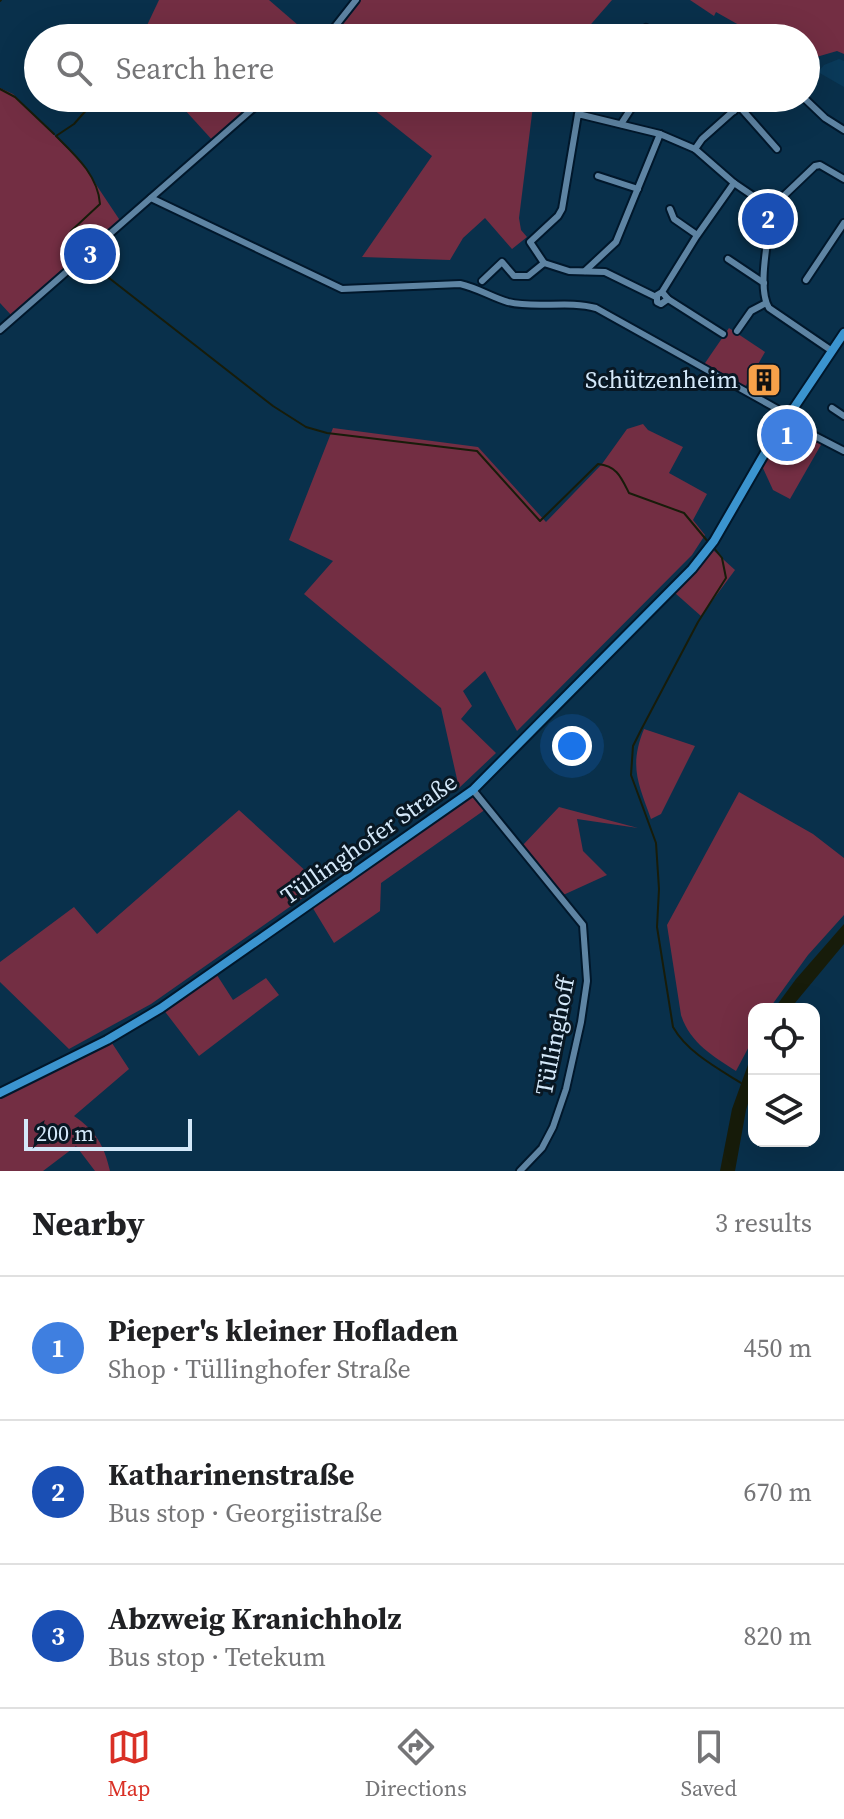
<!DOCTYPE html>
<meta charset="utf-8">
<style>
:root{--surface:#fff;--page:#f2f2f2;--text:#202124;--muted:#757577;--line:#e0e0e0;--accent:#d93025}
body{margin:0;font-family:"Source Serif 4",serif;background:var(--page);color:var(--text)}
.controls{position:absolute;right:24px;bottom:24px;display:grid;overflow:hidden;border-radius:16px;box-shadow:0 8px 32px #0002}
.controls button{width:72px;height:72px;display:grid;place-items:center;padding:0;border:0;border-bottom:2px solid var(--line);background:var(--surface);color:var(--text);font:40px sans-serif}
.scale{position:absolute;left:24px;bottom:20px;width:168px;box-sizing:border-box;padding-left:8px;border:4px solid #d4e8f9;border-top:0;font-size:22px;line-height:28px;white-space:nowrap;color:#d4e8f9;-webkit-text-stroke:6px #081723;paint-order:stroke}
.you{position:absolute;left:572px;top:746px;width:28px;height:28px;margin:-20px;border:6px solid #fff;border-radius:50%;background:#1a73e8;box-shadow:0 0 0 12px #1a73e833}
.badge{display:grid;place-items:center;width:52px;height:52px;border-radius:50%;background:var(--accent);color:#fff;font-size:26px;font-weight:700}
.pin{position:absolute;translate:-50% -50%;border:4px solid #fff;box-shadow:0 2px 8px #0006}
.list{margin:0;padding:0;list-style:none}
h2{display:flex;justify-content:space-between;align-items:center;height:104px;margin:0;padding:0 32px;font-size:34px}
h2 small{font-size:26px;font-weight:400;color:var(--muted)}
.list li{display:grid;grid-template-columns:52px 1fr auto;gap:24px;align-items:center;box-sizing:border-box;height:144px;padding:0 32px;border-top:2px solid var(--line)}
.list b{display:block;font-size:30px;white-space:nowrap}
.list p{margin:0;font-size:26px;white-space:nowrap;color:var(--muted)}
.list em{font-size:26px;font-style:normal;color:var(--muted)}
.icon{flex:none;width:44px;height:44px;fill:none;stroke:currentColor;stroke-width:2;stroke-linecap:round;stroke-linejoin:round}
.map{position:relative;flex:none;width:844px;height:1171px;overflow:hidden}
.search{position:absolute;background:var(--surface);box-shadow:0 8px 32px #0002;left:24px;right:24px;top:24px;height:88px;display:flex;align-items:center;gap:20px;box-sizing:border-box;padding:0 28px;border-radius:44px;color:var(--muted);font-size:30px}
.sheet{height:536px;background:var(--surface)}
nav{display:flex;justify-content:space-around;align-items:center;box-sizing:border-box;height:112px;border-top:2px solid var(--line);background:var(--surface);font-size:22px;color:var(--muted)}
nav a{display:grid;justify-items:center;gap:4px}
nav .on{color:var(--accent)}
.map>svg:first-child{display:block}
.built{fill:#0a3a5a}
.green{fill:#732e43}
.water{fill:#171c0a}
.lines{fill:none;stroke-linecap:round;stroke-linejoin:round}
.stream{stroke:#171c0a;stroke-width:2}
.minor-casing{stroke:#00172b;stroke-width:10}
.major-casing{stroke:#00172b;stroke-width:12}
.minor{stroke:#5e84a3;stroke-width:6}
.major{stroke:#3b94cf;stroke-width:8}
.labels{text-anchor:middle;stroke-width:6;stroke-linejoin:round;paint-order:stroke}
.poi-label{font-size:24px;fill:#d4e8f9;stroke:#081723;text-anchor:end}
.street-label{font-size:24px;fill:#d4e8f9;stroke:#081723}
</style>
<div class="map">
<svg width="844" height="1171" viewBox="0 0 844 1171">
<rect width="100%" height="100%" fill="#09304b"/>
<!-- built -->
<polygon class="built" points="839,59 844,61 844,87 818,72 824,65"/>
<!-- green -->
<g class="green">
<polygon points="159,0 269,0 313,38 141,38"/>
<polygon points="358,0 612,0 579,38 326,38"/>
<polygon points="690,0 844,0 844,54 837,51 806,60 806,38 762,38 716,12 714,16"/>
<polygon points="0,88 13,94 81,162 121,222 12,316 0,303"/>
<polygon points="174,98 264,98 214,142"/>
<polygon points="359,98 534,98 519,218 521,230 527,237 512,249 485,218 463,238 450,260 362,257 432,156"/>
<polygon points="729,328 765,352 744,389 703,366"/>
<polygon points="643,424 648,430 683,447 669,473 707,494 693,520 705,535 692,555 517,731 485,671 463,691 472,706 461,719 496,753 459,788 441,708 304,594 333,561 289,540 333,428 478,447 546,522 602,464 627,429"/>
<polygon points="789,431 800,432 822,443 790,499 773,490 762,466 780,433"/>
<polygon points="713,550 735,570 701,616 675,593"/>
<path d="M644,729L695,746L661,814L651,819C638,783 629,766 644,729Z"/>
<polygon points="473,792 486,809 381,883 380,911 334,943 311,905"/>
<path d="M739,792L813,834L844,858V915L808,955L769,1009H754V1037L736,1071C713,1056 690,1043 681,1015L667,925Z"/>
<polygon points="559,807 638,828 577,819 583,851 607,875 561,896 522,846"/>
<polygon points="239,810 321,885 151,1004 69,1049 0,982 0,962 74,907 97,934"/>
<polygon points="215,972 233,1000 266,978 279,995 199,1056 163,1009"/>
<path d="M110,1040L129,1069L74,1116C96,1131 104,1145 110,1171H95L76,1146L43,1171H0V1095Z"/>
</g>
<!-- water -->
<g class="water">
<polygon points="844,924 844,944 790,1009 774,1009 796,979"/>
<polygon points="754,1048 754,1085 746,1110 735,1171 720,1171 732,1109"/>
</g>
<g class="lines">
<!-- stream -->
<g class="stream">
<polyline points="0,1 1,0"/>
<polyline points="0,89 15,97 54,134"/>
<path d="M81,256L68,239L71,231L100,204C98,175 75,155 56,136L74,124L97,98"/>
<path d="M86,260L273,406L306,427L327,433L477,451L540,521L598,464C617,466 621,477 629,493L684,513L709,543"/>
<path d="M714,548L722,558L726,578L698,622L641,730L633,746L631,775L656,843L659,889L657,927L673,1027C687,1052 717,1068 741,1083"/>
</g>
<!-- minor casing -->
<g class="minor-casing">
<g id="minor">
<polyline points="326,38 356,0"/>
<polyline points="637,38 646,28 661,38"/>
<polyline points="710,98 734,111"/>
<polyline points="804,98 825,118 844,130"/>
<polyline points="739,106 777,149"/>
<polyline points="578,114 586,98"/>
<polyline points="621,124 638,98"/>
<polyline points="695,149 702,139 748,98"/>
<polyline points="598,176 638,189"/>
<path d="M151,198L342,289L460,284C478,288 491,297 508,302C536,309 568,300 596,308L788,415"/>
<polyline points="670,209 674,219 697,235"/>
<polyline points="728,259 764,283"/>
<polyline points="544,263 530,242 558,216 562,209 578,114 660,134 695,149 734,183 771,208"/>
<polyline points="585,271 616,242 660,134"/>
<polyline points="806,280 844,223"/>
<polyline points="482,281 502,262 514,276 528,276 544,263 569,271 605,272 656,297"/>
<polyline points="662,292 668,299 661,304 657,302 657,295 662,292 696,237 734,183"/>
<polyline points="668,299 723,334"/>
<polyline points="0,330 265,98"/>
<polyline points="737,331 751,311 766,303"/>
<path d="M832,351L769,308C756,287 770,234 771,208L815,166L820,165L844,179"/>
<polyline points="832,408 844,416"/>
<polyline points="784,420 844,451"/>
<polyline points="473,790 583,925 587,981 581,1022 566,1089 553,1127 542,1148 520,1171"/>
</g>
</g>
<!-- major casing -->
<g class="major-casing">
<polyline id="major" points="0,1093 107,1040 161,1008 473,790 692,569 714,541 773,439 844,333"/>
</g>
<!-- minor -->
<use href="#minor" class="minor"/>
<!-- major -->
<use href="#major" class="major"/>
</g>
<!-- icons -->
<defs>
<g id="building-square" transform="scale(1.8)"><rect x="-9" y="-9" width="18" height="18" rx="4" fill="#f7a149" stroke="#081723"/><path d="M-4-6H4V6H1V3H-1V6H-4ZM-2.5-4.3h1.7v1.8h-1.7ZM.8-4.3h1.7v1.8H.8ZM-2.5-1h1.7V.8h-1.7ZM.8-1h1.7V.8H.8Z" fill="#111"/></g>
</defs>
<g fill-rule="evenodd">
<use href="#building-square" x="764" y="380"/>
</g>
<g class="labels">
<!-- poi labels -->
<g class="poi-label">
<text x="738" y="388">Schützenheim</text>
</g>
<!-- street labels -->
<g class="street-label">
<text transform="translate(369 839) rotate(-35)" y="8">Tüllinghofer Straße</text>
<text transform="translate(555 1036) rotate(-79)" y="8">Tüllinghoff</text>
</g>
</g>
</svg>
<div class="controls">
<button><svg class="icon" aria-label="locate" viewBox="0 0 24 24"><circle cx="12" cy="12" r="6"/><path d="M12 2v4M12 18v4M2 12h4M18 12h4"/></svg></button>
<button><svg class="icon" aria-label="layers" viewBox="0 0 24 24"><path d="M12 4l9 5-9 5-9-5zM3 14l9 5 9-5"/></svg></button>
</div>
<div class="scale">200 m</div>
<div class="you"></div>
<div class="pin badge" style="left:787px;top:435px;background:#3f7fe0">1</div>
<div class="pin badge" style="left:768px;top:219px;background:#1a4fb4">2</div>
<div class="pin badge" style="left:90px;top:254px;background:#1a4fb4">3</div>
<div class="search"><svg class="icon" aria-label="search" viewBox="0 0 24 24"><circle cx="10" cy="10" r="6"/><path d="M15 15l6 6"/></svg>Search here</div>
</div>
<section class="sheet">
<h2>Nearby<small>3 results</small></h2>
<ul class="list">
<li><span class="badge" style="background:#3f7fe0">1</span><div><b>Pieper's kleiner Hofladen</b><p>Shop · Tüllinghofer Straße</p></div><em>450 m</em></li>
<li><span class="badge" style="background:#1a4fb4">2</span><div><b>Katharinenstraße</b><p>Bus stop · Georgiistraße</p></div><em>670 m</em></li>
<li><span class="badge" style="background:#1a4fb4">3</span><div><b>Abzweig Kranichholz</b><p>Bus stop · Tetekum</p></div><em>820 m</em></li>
</ul>
</section>
<nav>
<a class="on"><svg class="icon" aria-label="map" viewBox="0 0 24 24"><path d="M3 6l6-2 6 2 6-2v14l-6 2-6-2-6 2zM9 4v14M15 6v14"/></svg>Map</a>
<a><svg class="icon" aria-label="directions" viewBox="0 0 24 24"><path d="M12 3l9 9-9 9-9-9zM9 14v-3h6M13 9l2 2-2 2"/></svg>Directions</a>
<a><svg class="icon" aria-label="saved" viewBox="0 0 24 24"><path d="M7 4h10v16l-5-4-5 4z"/></svg>Saved</a>
</nav>
